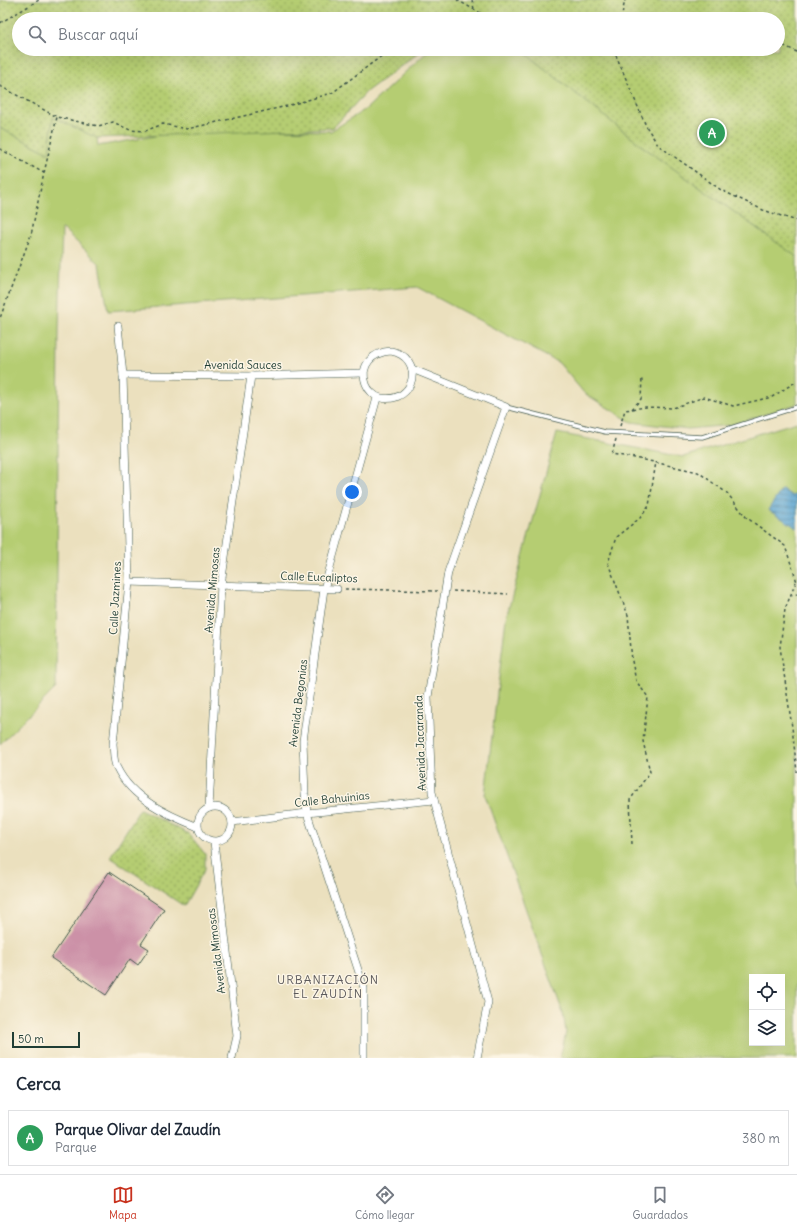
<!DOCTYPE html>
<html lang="es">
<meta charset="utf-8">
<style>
:root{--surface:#fff;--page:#f6f6f7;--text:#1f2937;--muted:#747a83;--line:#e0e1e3;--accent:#c8321e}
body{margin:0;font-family:Delius,sans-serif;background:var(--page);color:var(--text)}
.controls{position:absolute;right:12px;bottom:12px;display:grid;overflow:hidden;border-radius:0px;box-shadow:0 4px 16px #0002}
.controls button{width:36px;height:36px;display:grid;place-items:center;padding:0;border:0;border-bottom:1px solid var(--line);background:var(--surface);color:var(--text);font:20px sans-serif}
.scale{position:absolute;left:12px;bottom:10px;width:68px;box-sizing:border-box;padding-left:4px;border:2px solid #1f3d34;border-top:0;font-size:11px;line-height:14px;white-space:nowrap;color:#1f3d34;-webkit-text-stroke:3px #fcf5e5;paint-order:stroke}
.you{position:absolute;left:352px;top:492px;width:14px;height:14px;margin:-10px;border:3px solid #fff;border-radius:50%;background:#1a73e8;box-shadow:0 0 0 6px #1a73e833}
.badge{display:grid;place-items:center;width:26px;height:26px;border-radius:50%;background:var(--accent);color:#fff;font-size:13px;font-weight:700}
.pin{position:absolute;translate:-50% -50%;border:2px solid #fff;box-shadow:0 1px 4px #0006}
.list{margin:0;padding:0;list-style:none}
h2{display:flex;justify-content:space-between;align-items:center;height:52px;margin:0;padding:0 16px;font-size:17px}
h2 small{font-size:13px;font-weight:400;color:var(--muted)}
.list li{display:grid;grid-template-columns:26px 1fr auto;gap:12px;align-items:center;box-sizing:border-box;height:56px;margin:0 8px 8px;padding:0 8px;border:1px solid var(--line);border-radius:0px}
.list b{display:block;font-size:15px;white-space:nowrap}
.list p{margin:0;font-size:13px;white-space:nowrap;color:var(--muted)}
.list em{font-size:13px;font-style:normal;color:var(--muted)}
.icon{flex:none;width:22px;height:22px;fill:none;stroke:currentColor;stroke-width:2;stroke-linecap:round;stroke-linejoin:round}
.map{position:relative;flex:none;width:797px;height:1058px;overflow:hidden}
.search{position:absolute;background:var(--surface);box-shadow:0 4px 16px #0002;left:12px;right:12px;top:12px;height:44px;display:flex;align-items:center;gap:10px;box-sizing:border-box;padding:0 14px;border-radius:22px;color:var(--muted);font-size:15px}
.sheet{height:116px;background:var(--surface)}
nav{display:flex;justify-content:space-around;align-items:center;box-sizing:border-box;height:56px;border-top:1px solid var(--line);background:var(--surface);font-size:11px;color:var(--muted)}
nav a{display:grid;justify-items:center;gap:2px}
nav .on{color:var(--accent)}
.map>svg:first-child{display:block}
.green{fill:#b5cd72;stroke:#6a8553;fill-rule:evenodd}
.park{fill:url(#park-dots);stroke:#6a8553}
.water{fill:url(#water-rules);stroke:#3c7082}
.building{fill:#cc91a7}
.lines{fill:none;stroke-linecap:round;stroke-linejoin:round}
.service-casing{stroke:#3e5549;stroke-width:5}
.minor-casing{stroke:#3e5549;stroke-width:8}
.path{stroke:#3e5549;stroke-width:1.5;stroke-dasharray:3 3;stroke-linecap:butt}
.service{stroke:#fff;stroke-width:3.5}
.minor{stroke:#fff;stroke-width:7}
.labels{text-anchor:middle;stroke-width:3;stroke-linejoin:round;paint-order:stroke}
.street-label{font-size:11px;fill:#1f3d34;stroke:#fcf5e5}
.neighbourhood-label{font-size:12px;letter-spacing:1px;fill:#5c5a5c;stroke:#fcf5e5}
</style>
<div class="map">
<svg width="797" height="1058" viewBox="0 0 797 1058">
<defs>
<pattern id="park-dots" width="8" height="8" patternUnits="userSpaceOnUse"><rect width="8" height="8" fill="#b5cd72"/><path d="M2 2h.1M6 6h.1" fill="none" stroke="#93a85e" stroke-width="1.8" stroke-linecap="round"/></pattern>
<pattern id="water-rules" width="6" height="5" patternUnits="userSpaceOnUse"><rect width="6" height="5" fill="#59a3d0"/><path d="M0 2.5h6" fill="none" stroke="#4986aa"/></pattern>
</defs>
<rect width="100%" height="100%" fill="#fcf5e5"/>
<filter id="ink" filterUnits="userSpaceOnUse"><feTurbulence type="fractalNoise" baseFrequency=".025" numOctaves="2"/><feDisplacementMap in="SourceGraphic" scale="8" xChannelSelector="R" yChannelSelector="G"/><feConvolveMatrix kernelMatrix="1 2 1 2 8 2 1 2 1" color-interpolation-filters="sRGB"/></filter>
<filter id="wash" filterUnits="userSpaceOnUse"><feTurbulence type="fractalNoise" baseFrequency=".012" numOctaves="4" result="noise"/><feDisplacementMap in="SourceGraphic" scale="16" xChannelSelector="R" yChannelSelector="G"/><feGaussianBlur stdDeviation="0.9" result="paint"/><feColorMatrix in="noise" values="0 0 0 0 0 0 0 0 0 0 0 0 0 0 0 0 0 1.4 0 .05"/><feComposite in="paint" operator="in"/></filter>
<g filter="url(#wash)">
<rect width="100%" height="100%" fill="#ebe0be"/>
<!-- green -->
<g class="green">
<polygon points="430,49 520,49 642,146 797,257 797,404 731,425 688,429 631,422 584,393 559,363 417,287 108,311 100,264 62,228 59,329 56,688 0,744 0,128 49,153 53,117 97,138 98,146 195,129 331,131 366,109"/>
<path d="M797,422V1058H560L566,1032L563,1013L485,795L506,618L557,433L683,457ZM752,977H782V1043H752Z"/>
</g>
<!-- park -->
<g class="park">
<polygon points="0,0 797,0 797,257 642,146 520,49 778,49 778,19 19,19 19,49 424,49 367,91 333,128 97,138 53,117 49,153 0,128"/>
<polygon points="140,809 189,834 205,854 205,869 184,906 110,857"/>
</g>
<!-- water -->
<polygon class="water" points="782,489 792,496 797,494 797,528 768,510"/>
<g id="blocks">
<!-- building -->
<polygon class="building" points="109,872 164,909 141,944 149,949 138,965 130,959 106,995 51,958"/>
</g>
</g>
<g filter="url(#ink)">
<use href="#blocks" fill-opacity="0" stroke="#3e5549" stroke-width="1"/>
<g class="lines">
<!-- service casing -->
<g class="service-casing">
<polyline id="service" points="506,407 605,432 702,437 797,407"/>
</g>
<!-- minor casing -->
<g class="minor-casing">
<g id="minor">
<path d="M118,326L123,375L129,582L113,744C114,751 113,762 117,768C132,799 168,815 198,827"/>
<path d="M391,351C425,357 416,404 381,398C375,397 368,390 366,384C359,365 373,352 391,351Z"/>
<polyline points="412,369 506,407 448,572 428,697 432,792 488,1002 477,1058"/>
<polyline points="123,375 251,376 363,373"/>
<polyline points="129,582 337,589"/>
<circle cx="215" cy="824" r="17"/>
<polyline points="209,808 221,585 251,376"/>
<polyline points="232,822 307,813 434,800"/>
<polyline points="214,842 237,1036 232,1058"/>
<polyline points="364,1058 364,988 307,813 305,794 303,741 324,589 377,398"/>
</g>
</g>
<!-- path -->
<g class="path">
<polyline points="457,0 491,19"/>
<polyline points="472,0 474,9"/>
<polyline points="621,19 625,0"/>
<polyline points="0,23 39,0"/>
<polyline points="778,43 797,52"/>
<polyline points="597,49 615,53 623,49"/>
<polyline points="615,49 615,53 646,126 658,145 721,190 763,210 797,221"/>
<polyline points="0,86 57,117 98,126 113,122 130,130 145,131 163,124 187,129 287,106 332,93 391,49"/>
<polyline points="0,149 44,173 31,235 0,318"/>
<polyline points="44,173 57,117"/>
<polyline points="632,409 641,399 642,378"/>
<polyline points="620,426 625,410 646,407 673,408 704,397 733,406 772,397 797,381"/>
<polyline points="616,439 612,454 640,459 698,472 727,493 746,517 785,546 797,582"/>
<polyline points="796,582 785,609 780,647 792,727 797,772"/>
<polyline points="345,589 437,591"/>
<polyline points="453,591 508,594"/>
<polyline points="790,596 797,594"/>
<polyline points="632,844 630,800 650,772 643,741 648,697 636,681 632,661 628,615 608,563 616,537 640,518 649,506 656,462"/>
</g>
<!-- service -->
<use href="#service" class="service"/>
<!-- minor -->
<use href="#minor" class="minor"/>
</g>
</g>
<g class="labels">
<!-- street labels -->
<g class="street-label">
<text x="243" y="369">Avenida Sauces</text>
<text transform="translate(319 577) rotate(2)" y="4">Calle Eucaliptos</text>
<text transform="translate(212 590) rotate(-85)" y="4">Avenida Mimosas</text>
<text transform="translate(115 598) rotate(-87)" y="4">Calle Jazmines</text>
<text transform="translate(298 703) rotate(-83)" y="4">Avenida Begonias</text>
<text transform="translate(420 743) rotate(-92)" y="4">Avenida Jacaranda</text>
<text transform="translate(332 799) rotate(-6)" y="4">Calle Bahuinias</text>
<text transform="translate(216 951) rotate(-97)" y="4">Avenida Mimosas</text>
</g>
<!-- neighbourhood labels -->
<g class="neighbourhood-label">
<text x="328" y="984">URBANIZACIÓN<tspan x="328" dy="14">EL ZAUDÍN</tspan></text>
</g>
</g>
</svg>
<div class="controls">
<button><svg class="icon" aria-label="locate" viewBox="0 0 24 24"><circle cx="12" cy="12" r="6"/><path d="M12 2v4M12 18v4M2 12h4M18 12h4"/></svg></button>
<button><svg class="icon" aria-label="layers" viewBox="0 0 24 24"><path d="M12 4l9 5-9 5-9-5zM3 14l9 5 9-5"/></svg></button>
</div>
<div class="scale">50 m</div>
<div class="you"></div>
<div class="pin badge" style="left:712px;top:133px;background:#2e9e5b">A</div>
<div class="search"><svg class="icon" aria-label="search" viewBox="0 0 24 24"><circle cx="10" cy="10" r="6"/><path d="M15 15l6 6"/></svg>Buscar aquí</div>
</div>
<section class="sheet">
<h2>Cerca<small></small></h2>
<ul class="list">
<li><span class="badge" style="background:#2e9e5b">A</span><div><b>Parque Olivar del Zaudín</b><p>Parque</p></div><em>380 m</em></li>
</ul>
</section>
<nav>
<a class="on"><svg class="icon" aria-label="map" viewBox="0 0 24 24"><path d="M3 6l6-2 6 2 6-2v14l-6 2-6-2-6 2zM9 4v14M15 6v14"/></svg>Mapa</a>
<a><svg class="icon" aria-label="directions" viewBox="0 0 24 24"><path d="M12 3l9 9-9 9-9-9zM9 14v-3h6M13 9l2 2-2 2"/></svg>Cómo llegar</a>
<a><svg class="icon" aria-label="saved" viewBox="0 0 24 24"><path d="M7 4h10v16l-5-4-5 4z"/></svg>Guardados</a>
</nav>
